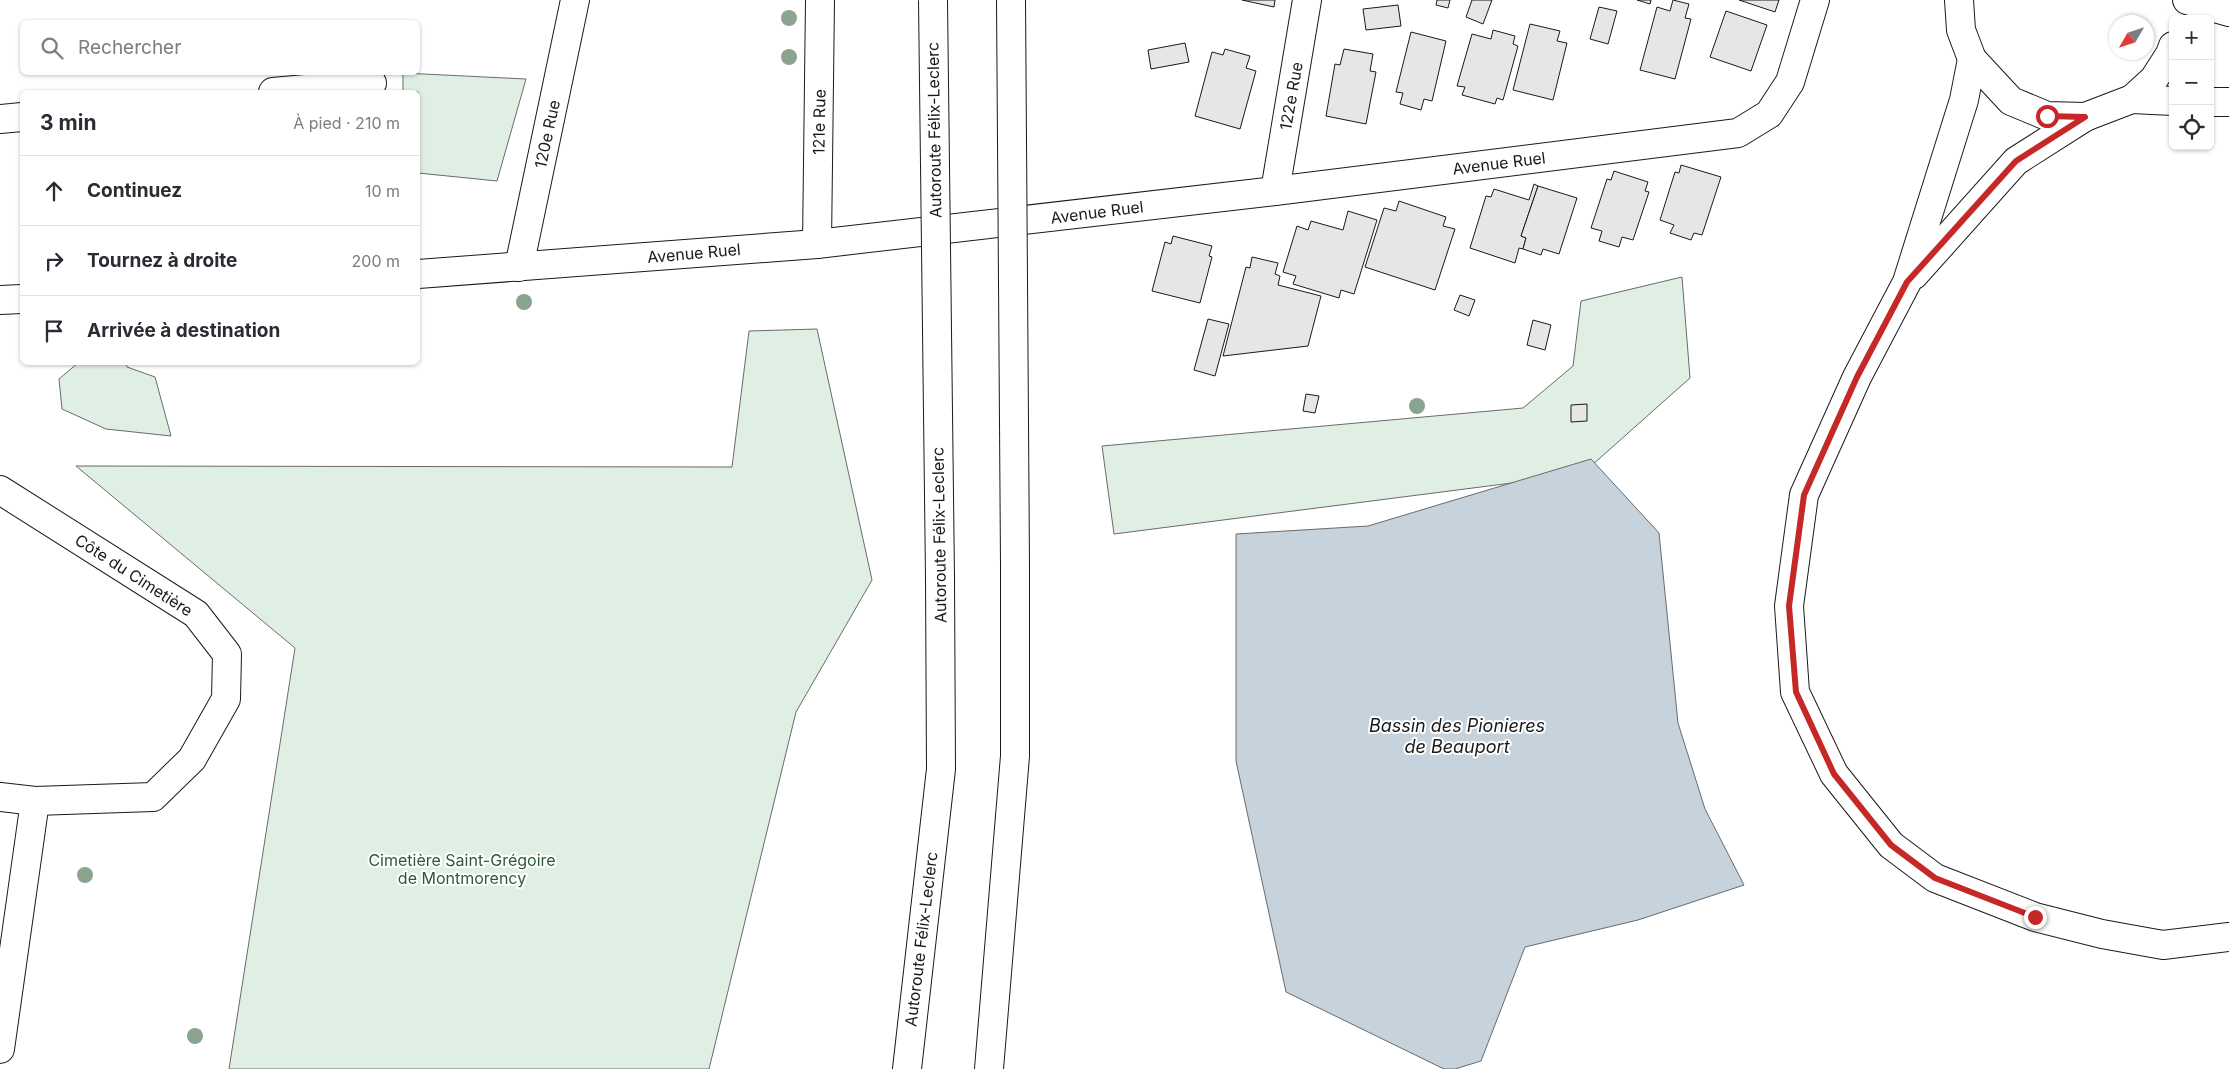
<!DOCTYPE html>
<html lang="fr">
<meta charset="utf-8">
<style>
:root{--surface:#fff;--page:#f7f7f7;--text:#2b2b33;--muted:#7c7c81;--line:#e1e1e2}
body{margin:0;font-family:Inter,sans-serif;background:var(--page);color:var(--text)}
.controls{position:absolute;right:15px;top:15px;display:grid;overflow:hidden;border-radius:8px;box-shadow:0 1px 4px #0004}
.controls button{width:45px;height:45px;display:grid;place-items:center;padding:0;border:0;border-bottom:1px solid var(--line);background:var(--surface);color:var(--text);font:25px sans-serif}
.compass{position:absolute;left:2109px;top:15px;width:45px;height:45px;border-radius:50%;background:var(--surface);box-shadow:0 1px 4px #0004;rotate:231deg}
.stop{position:absolute;width:15px;height:15px;margin:-11px;border:4px solid #c62828;border-radius:50%;background:#fff}
.stop.end{background:#c62828;border-color:#fff;box-shadow:0 1px 5px #0008}
.list{margin:0;padding:0;list-style:none}
h2{display:flex;justify-content:space-between;align-items:center;height:65px;margin:0;padding:0 20px;font-size:21px}
h2 small{font-size:16px;font-weight:400;color:var(--muted)}
.list li{display:grid;grid-template-columns:32px 1fr auto;gap:15px;align-items:center;box-sizing:border-box;height:70px;padding:0 20px;border-top:1px solid var(--line)}
.list b{display:block;font-size:19px;white-space:nowrap}
.list em{font-size:16px;font-style:normal;color:var(--muted)}
.icon{flex:none;width:28px;height:28px;fill:none;stroke:currentColor;stroke-width:2;stroke-linecap:round;stroke-linejoin:round}
.map{position:relative;flex:none;width:2229px;height:1069px;overflow:hidden}
.search{position:absolute;background:var(--surface);box-shadow:0 1px 4px #0004;left:20px;top:20px;width:400px;height:55px;display:flex;align-items:center;gap:12px;box-sizing:border-box;padding:0 18px;border-radius:8px;color:var(--muted);font-size:19px}
.panel{position:absolute;background:var(--surface);box-shadow:0 1px 4px #0004;left:20px;top:90px;width:400px;height:275px;border-radius:8px}
.map>svg:first-child{display:block}
.green{fill:#e0efe3;stroke:#6a6a6a}
.water{fill:#c6d2dc;stroke:#6a6a6a}
.building{fill:#e6e6e6;stroke:#1a1a1a}
.lines{fill:none;stroke-linecap:round;stroke-linejoin:round}
.minor-casing{stroke:#1a1a1a;stroke-width:30}
.highway-casing{stroke:#1a1a1a;stroke-width:30}
.minor{stroke:#fff;stroke-width:28}
.highway{stroke:#fff;stroke-width:28}
.highway-bridge-casing{stroke:#1a1a1a;stroke-width:30;stroke-linecap:butt}
.highway-bridge{stroke:#fff;stroke-width:28}
.tree{fill:#8aa48f}
.route{stroke:#c62828;stroke-width:6}
.labels{text-anchor:middle;stroke-width:4;stroke-linejoin:round;paint-order:stroke}
.street-label{font-size:16px;fill:#1a1a1a;stroke:#fff}
.park-label{font-size:16px;fill:#2b5a34;stroke:#fff}
.water-label{font-size:18px;font-style:italic;fill:#1a1a1a;stroke:#fff}
</style>
<div class="map">
<svg width="2229" height="1069" viewBox="0 0 2229 1069">
<rect width="100%" height="100%" fill="#fff"/>
<!-- green -->
<g class="green">
<polygon points="403,73 526,79 497,181 418,173 418,92 403,92"/>
<polygon points="1682,277 1690,378 1582,474 1114,534 1102,446 1523,408 1573,366 1581,301"/>
<polygon points="817,329 872,580 796,712 709,1069 229,1069 295,648 76,466 732,467 749,331"/>
<polygon points="79,362 126,363 127,367 155,377 171,436 106,429 62,409 59,379"/>
</g>
<!-- water -->
<polygon class="water" points="1591,459 1659,533 1678,723 1705,809 1744,885 1638,920 1525,947 1481,1061 1455,1069 1444,1069 1286,992 1236,761 1236,534 1368,526"/>
<!-- building -->
<g class="building">
<polygon points="1242,0 1275,0 1274,7"/>
<polygon points="1437,0 1450,0 1448,8 1436,5"/>
<polygon points="1472,0 1492,0 1483,24 1466,17"/>
<polygon points="1637,0 1651,0 1650,4"/>
<polygon points="1673,0 1689,4 1685,18 1691,19 1675,79 1640,70 1657,7 1670,11"/>
<polygon points="1739,0 1779,0 1775,12"/>
<polygon points="1398,5 1401,26 1366,30 1363,9"/>
<polygon points="1599,7 1617,11 1608,44 1590,39"/>
<polygon points="1726,11 1767,25 1751,71 1710,57"/>
<polygon points="1530,24 1560,31 1557,41 1567,43 1553,100 1513,90"/>
<polygon points="1493,30 1515,36 1513,44 1518,46 1503,100 1497,98 1495,104 1462,95 1465,87 1457,86 1472,34 1491,39"/>
<polygon points="1411,32 1446,41 1432,101 1424,99 1421,110 1400,104 1403,93 1396,92"/>
<polygon points="1185,43 1189,62 1151,69 1148,50"/>
<polygon points="1225,49 1250,56 1246,68 1256,71 1240,129 1195,116 1212,52 1223,55"/>
<polygon points="1344,49 1373,54 1370,71 1376,72 1366,124 1326,116 1335,64 1340,65"/>
<polygon points="1681,165 1721,177 1702,235 1694,233 1691,240 1670,233 1674,225 1660,220 1675,172 1679,173"/>
<polygon points="1614,171 1648,182 1645,191 1649,192 1633,240 1622,237 1619,247 1599,241 1602,231 1591,228 1607,179 1611,180"/>
<polygon points="1534,184 1538,186 1521,236 1526,238 1523,249 1519,248 1515,263 1470,248 1486,196 1491,197 1494,189 1529,200"/>
<polygon points="1538,186 1577,198 1559,254 1543,249 1541,255 1523,249 1526,238 1521,236"/>
<polygon points="1399,201 1446,217 1443,226 1455,229 1435,290 1365,267 1384,208 1396,211"/>
<polygon points="1348,211 1377,220 1354,294 1341,290 1339,298 1293,284 1296,276 1283,272 1297,226 1308,230 1311,221 1343,230"/>
<polygon points="1173,236 1212,246 1209,256 1212,257 1200,303 1152,291 1165,242 1171,244"/>
<polygon points="1252,257 1278,263 1275,274 1280,276 1278,285 1321,296 1308,346 1223,356 1246,267 1250,268"/>
<polygon points="1460,295 1475,300 1469,316 1454,310"/>
<polygon points="1208,319 1229,324 1215,376 1194,370"/>
<polygon points="1533,320 1551,325 1545,350 1527,345"/>
<polygon points="1306,394 1319,396 1315,413 1303,411"/>
<polygon points="1587,404 1587,421 1571,422 1571,405"/>
</g>
<g class="lines">
<!-- minor casing -->
<g class="minor-casing">
<g id="minor">
<polyline points="1959,0 1961,30 1972,59 2011,101 2047,116 2085,117"/>
<polyline points="2187,0 2229,12"/>
<polyline points="1972,59 1964,100 1907,282 1857,377 1804,495 1789,606 1795,692 1834,774 1891,845 1935,878 2035,917 2102,934 2163,945 2229,937"/>
<polyline points="273,92 372,83"/>
<polyline points="2132,99 2173,101"/>
<polyline points="2210,102 2229,102"/>
<polyline points="0,119 22,117"/>
<polyline points="1275,191 1307,0"/>
<polyline points="817,244 820,0"/>
<polyline points="519,267 575,0"/>
<polyline points="418,274 817,244 1275,191 1738,133 1769,114 1790,82 1815,0"/>
<polyline points="1914,275 2016,161 2085,117 2132,99 2154,79 2170,54 2173,46"/>
<polyline points="0,300 22,299"/>
<polyline points="0,490 196,614 227,654 226,699 192,759 153,797 35,801 0,797"/>
<polyline points="0,1049 35,801"/>
</g>
</g>
<!-- highway casing -->
<g class="highway-casing">
<g id="highway">
<polyline points="907,1069 941,769 940,578"/>
<polyline points="989,1069 1015,756 1015,564"/>
</g>
</g>
<!-- minor -->
<use href="#minor" class="minor"/>
<!-- highway -->
<use href="#highway" class="highway"/>
<!-- highway-bridge casing -->
<g class="highway-bridge-casing">
<g id="highway-bridge">
<polyline points="933,0 940,578"/>
<polyline points="1011,0 1015,564"/>
</g>
</g>
<!-- highway-bridge -->
<use href="#highway-bridge" class="highway-bridge"/>
</g>
<!-- trees -->
<g class="tree">
<circle cx="789" cy="18" r="8"/>
<circle cx="789" cy="57" r="8"/>
<circle cx="524" cy="302" r="8"/>
<circle cx="1417" cy="406" r="8"/>
<circle cx="85" cy="875" r="8"/>
<circle cx="195" cy="1036" r="8"/>
</g>
<g class="lines">
<!-- route -->
<polyline class="route" points="2035,917 1935,878 1891,845 1834,774 1796,692 1789,606 1804,495 1857,377 1907,282 2016,161 2085,117 2047,116"/>
</g>
<g class="labels">
<!-- street labels -->
<g class="street-label">
<text transform="translate(1291 96) rotate(-80)" y="6">122e Rue</text>
<text transform="translate(819 122) rotate(-89)" y="6">121e Rue</text>
<text transform="translate(934 130) rotate(-91)" y="6">Autoroute Félix-Leclerc</text>
<text transform="translate(547 134) rotate(-78)" y="6">120e Rue</text>
<text transform="translate(1499 163) rotate(-7)" y="6">Avenue Ruel</text>
<text transform="translate(1097 212) rotate(-7)" y="6">Avenue Ruel</text>
<text transform="translate(694 253) rotate(-5)" y="6">Avenue Ruel</text>
<text transform="translate(939 535) rotate(-91)" y="6">Autoroute Félix-Leclerc</text>
<text transform="translate(134 575) rotate(33)" y="6">Côte du Cimetière</text>
<text transform="translate(921 939) rotate(-83)" y="6">Autoroute Félix-Leclerc</text>
</g>
<!-- park labels -->
<g class="park-label">
<text x="462" y="866">Cimetière Saint-Grégoire<tspan x="462" dy="18">de Montmorency</tspan></text>
</g>
<!-- water labels -->
<g class="water-label">
<text x="1457" y="732">Bassin des Pionieres<tspan x="1457" dy="21">de Beauport</tspan></text>
</g>
</g>
</svg>
<div class="controls">
<button>+</button>
<button>−</button>
<button><svg class="icon" aria-label="locate" viewBox="0 0 24 24"><circle cx="12" cy="12" r="6"/><path d="M12 2v4M12 18v4M2 12h4M18 12h4"/></svg></button>
</div>
<svg class="compass" viewBox="-18 -18 36 36"><path d="M0-13l5 13h-10z" fill="#e53935"/><path d="M0 13l5-13h-10z" fill="#7c7c81"/></svg>
<div class="stop" style="left:2047px;top:116px"></div>
<div class="stop end" style="left:2035px;top:917px"></div>
<div class="search"><svg class="icon" aria-label="search" viewBox="0 0 24 24"><circle cx="10" cy="10" r="6"/><path d="M15 15l6 6"/></svg>Rechercher</div>
<section class="panel">
<h2>3 min<small>À pied · 210 m</small></h2>
<ul class="list">
<li><svg class="icon" aria-label="ahead" viewBox="0 0 24 24"><path d="M12 20V5M6 11l6-6 6 6"/></svg><div><b>Continuez</b></div><em>10 m</em></li>
<li><svg class="icon" aria-label="right" viewBox="0 0 24 24"><path d="M7 20v-9h11M14 6l5 5-5 5"/></svg><div><b>Tournez à droite</b></div><em>200 m</em></li>
<li><svg class="icon" aria-label="arrive" viewBox="0 0 24 24"><path d="M6 21V4h12l-3 4 3 4H6"/></svg><div><b>Arrivée à destination</b></div></li>
</ul>
</section>
</div>
